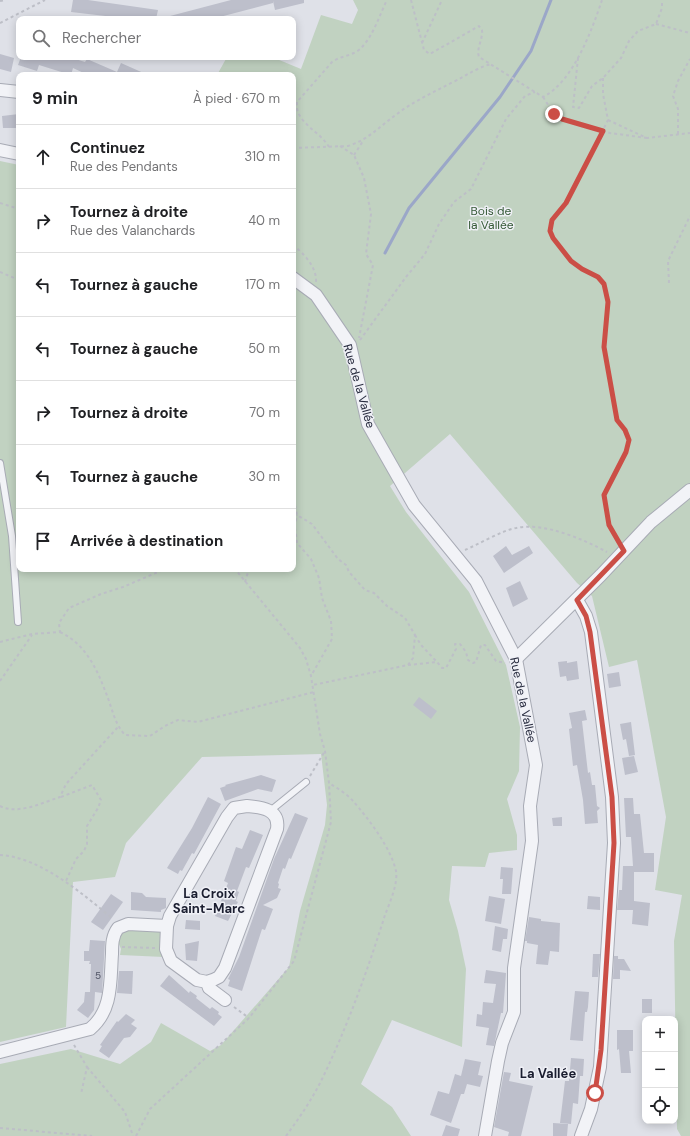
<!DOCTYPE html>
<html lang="fr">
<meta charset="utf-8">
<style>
:root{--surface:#fff;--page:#f6f6f6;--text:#202124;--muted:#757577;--line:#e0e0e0}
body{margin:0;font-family:"DM Sans",sans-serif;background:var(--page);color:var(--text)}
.controls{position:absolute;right:12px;bottom:12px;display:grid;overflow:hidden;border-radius:8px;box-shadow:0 2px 10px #0003}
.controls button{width:36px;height:36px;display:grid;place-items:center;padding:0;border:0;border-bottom:1px solid var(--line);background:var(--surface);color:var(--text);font:20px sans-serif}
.stop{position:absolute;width:12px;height:12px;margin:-9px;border:3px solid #cb4e46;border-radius:50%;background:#fff}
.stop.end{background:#cb4e46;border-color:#fff;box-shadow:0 1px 4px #0008}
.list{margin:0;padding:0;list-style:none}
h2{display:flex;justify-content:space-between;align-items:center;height:52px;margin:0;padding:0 16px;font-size:17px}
h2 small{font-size:13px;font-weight:400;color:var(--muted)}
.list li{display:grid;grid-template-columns:26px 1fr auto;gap:12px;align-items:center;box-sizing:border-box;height:64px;padding:0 16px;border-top:1px solid var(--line)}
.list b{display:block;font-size:15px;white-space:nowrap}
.list p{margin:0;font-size:13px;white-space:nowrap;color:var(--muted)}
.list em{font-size:13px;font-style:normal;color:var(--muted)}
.icon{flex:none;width:22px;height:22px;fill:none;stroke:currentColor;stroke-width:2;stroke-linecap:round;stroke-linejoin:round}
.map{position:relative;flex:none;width:690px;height:1136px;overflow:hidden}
.search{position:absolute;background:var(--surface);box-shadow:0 2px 10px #0003;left:16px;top:16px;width:280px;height:44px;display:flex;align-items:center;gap:10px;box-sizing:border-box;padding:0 14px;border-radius:8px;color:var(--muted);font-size:15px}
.panel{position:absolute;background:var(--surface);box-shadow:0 2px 10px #0003;left:16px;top:72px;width:280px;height:500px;border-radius:8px}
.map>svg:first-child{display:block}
.green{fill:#c1d2c1}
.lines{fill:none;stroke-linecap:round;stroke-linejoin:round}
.stream{stroke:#9ba7c8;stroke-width:3}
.building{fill:#bdbfcb}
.lane-casing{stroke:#a8abb5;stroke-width:8}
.street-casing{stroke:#a8abb5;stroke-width:14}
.path{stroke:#bdbfc7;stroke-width:2;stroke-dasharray:3 3;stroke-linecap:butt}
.lane{stroke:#f2f3f7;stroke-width:6}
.street{stroke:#f2f3f7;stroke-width:12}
.route{stroke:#cb4e46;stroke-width:5}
.labels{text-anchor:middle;stroke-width:3;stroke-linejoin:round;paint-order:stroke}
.number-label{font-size:10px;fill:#4d5162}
.park-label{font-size:12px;fill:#365a37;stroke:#eff0f6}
.street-label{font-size:12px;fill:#282c3f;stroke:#eff0f6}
.neighbourhood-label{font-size:13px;font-weight:bold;fill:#1b1e30;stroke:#eff0f6}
</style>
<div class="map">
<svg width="690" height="1136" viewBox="0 0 690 1136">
<rect width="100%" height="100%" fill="#dfe1e8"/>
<!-- green -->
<g class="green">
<polygon points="353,0 690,0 690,1136 681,1136 677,1129 674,941 682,895 655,890 666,817 637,660 609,667 592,596 577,583 450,434 390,486 406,512 469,592 506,665 520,727 519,771 507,799 517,835 517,850 489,853 485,867 452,866 449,900 458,931 466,969 462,1047 392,1020 361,1084 392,1107 411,1136 0,1136 0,1064 71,1049 120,1064 151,1042 161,1023 210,1051 221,1045 289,967 300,911 325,825 327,805 321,754 202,757 126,843 115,877 73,882 66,1027 0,1042 0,161 19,165 19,569 293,569 293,75 217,75 227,57 272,57 301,69 321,15 352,24 358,10"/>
<polygon points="125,928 162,932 164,957 120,955 121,949 117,939"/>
</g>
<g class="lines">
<!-- stream -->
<polyline class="stream" points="385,253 409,208 500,97 531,51 551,0"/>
</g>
<!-- building -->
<g class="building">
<polygon points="73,0 88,0 158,10 156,19 113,19 114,17 71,12"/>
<polygon points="231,0 304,0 304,3 275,10 273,1 273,3 212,19 170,19 170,16"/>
<polygon points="0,54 14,58 11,72 0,69"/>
<polygon points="21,57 41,57 50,60 51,57 69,57 85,62 87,59 117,72 121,63 148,75 88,75 73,68 71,75 39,65 37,71 18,65"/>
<polygon points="19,114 19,128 3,128 2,116"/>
<polygon points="506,546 512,555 529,546 533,553 504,573 493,556"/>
<polygon points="520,581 528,599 513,607 506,588"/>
<polygon points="567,661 567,663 577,661 579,679 567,681 566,676 560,677 558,662"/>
<polygon points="619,672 621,686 609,688 607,674"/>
<polygon points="419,697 437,711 431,719 413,705"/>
<polygon points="585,710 587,720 582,721 588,773 590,772 592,785 595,785 597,806 600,808 597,811 598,823 585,824 583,800 577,765 573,766 569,729 572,728 569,713"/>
<polygon points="631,722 635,755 629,756 626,739 623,740 620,724"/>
<polygon points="634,756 638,772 625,775 622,758"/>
<polygon points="261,775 276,780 272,792 258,789 225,801 220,788 226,786 225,785"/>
<polygon points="208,797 221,804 194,854 192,853 182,871 180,870 178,874 167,868 192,828"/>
<polygon points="624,798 633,798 634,814 640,814 644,853 654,853 654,872 634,872 634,901 650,903 648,926 632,924 633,910 617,910 619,890 622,890 623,866 633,866 631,837 626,837"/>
<polygon points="295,813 308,818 291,859 289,858 285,869 283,868 278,883 279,884 278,888 281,889 277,898 263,905 273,909 265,930 262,929 242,991 228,986 230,980 228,979 239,957 274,859"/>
<polygon points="562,817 562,826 553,826 552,818"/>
<polygon points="250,830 263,835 249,868 246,867 237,891 239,892 236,901 238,902 228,921 215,916 228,883 224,881 236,847 242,849"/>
<polygon points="501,867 513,868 511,894 502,894 503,879 500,879"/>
<polygon points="131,892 142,893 146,897 166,898 166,908 161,910 161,912 131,910"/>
<polygon points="111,894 123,902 103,930 91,922"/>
<polygon points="489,896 505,899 501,924 485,921"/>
<polygon points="588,896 600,897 600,910 587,909"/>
<polygon points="529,917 541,919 541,921 560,923 559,952 550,951 548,965 536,964 538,945 527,943 527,941 525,941"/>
<polygon points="186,920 200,921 200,930 185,929"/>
<polygon points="495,926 508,929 507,939 503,939 501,952 492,950"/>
<polygon points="90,940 105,941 102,993 95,992 94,1010 88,1018 77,1010 84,1002 85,992 90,992 91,964 89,964 90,961 84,961 84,951 89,951"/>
<polygon points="199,941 197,961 186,960 185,944"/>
<polygon points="593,954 600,954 598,977 592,977"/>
<polygon points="614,956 618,956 618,959 624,959 631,971 620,970 620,979 613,979"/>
<polygon points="486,970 506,973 503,1013 501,1013 494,1046 486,1045 489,1028 476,1026 477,1014 482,1015 483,1002 493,1003 496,984 484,983"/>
<polygon points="119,971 133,971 132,994 117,993"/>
<polygon points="169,975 189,993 190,991 197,996 196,998 210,1009 212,1007 219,1012 218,1014 222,1017 214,1026 160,986"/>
<polygon points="575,991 589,992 588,1007 587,1012 585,1012 583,1041 570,1040"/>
<rect x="642" y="999" width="10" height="14"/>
<polygon points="126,1014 135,1020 131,1024 137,1028 130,1037 124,1038 109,1058 99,1051 102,1046 100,1045 117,1021 118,1022"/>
<polygon points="617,1030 633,1030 633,1051 629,1051 631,1073 621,1073 619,1049 617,1050"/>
<polygon points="571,1058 584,1059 583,1076 580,1076 578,1104 573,1103 571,1124 560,1123 565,1081 569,1081"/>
<polygon points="465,1059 481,1062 478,1075 483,1076 480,1087 467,1084 464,1094 461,1094 451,1123 430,1115 438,1091 449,1094 455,1074 461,1076"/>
<polygon points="504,1072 511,1073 509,1081 533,1086 521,1136 508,1136 509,1132 494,1127"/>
<polygon points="553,1123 568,1124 567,1136 553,1136"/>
<polygon points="446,1125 460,1129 458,1136 442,1136"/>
</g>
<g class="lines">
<!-- lane casing -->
<g class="lane-casing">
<g id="lane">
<polyline points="0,463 12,536 18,622"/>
<polyline points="270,811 306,782"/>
</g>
</g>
<!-- street casing -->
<g class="street-casing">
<g id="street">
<polyline points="0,90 19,92"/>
<polyline points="0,150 19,154"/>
<polyline points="293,278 316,295 350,345 368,424 414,505 476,581 516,659 536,765 530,806 532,841 514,968 514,1012 502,1043 498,1061 485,1136"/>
<polyline points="577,600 586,616 591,632 612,797 614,843 600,1067 591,1109 581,1136"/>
<polyline points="516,659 601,575 651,522 690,490"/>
<path d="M247,806C261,807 280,809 277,829L225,968L219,977L213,980L207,982L197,980L171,961L166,949L167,926L170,916L227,817L234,808Z"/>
<polyline points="207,982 209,988 225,1000"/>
<path d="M0,1052L90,1029C113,1010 110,981 112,954C112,945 112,936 118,928L128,924L167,926"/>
</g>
</g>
<!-- path -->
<g class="path">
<path d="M411,0L424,50L430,54L479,26L482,30C483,40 476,48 479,57L543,97C573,82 592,30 602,0"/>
<polyline points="0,1 5,0"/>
<polyline points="0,23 45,0"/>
<polyline points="656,24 690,33"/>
<polyline points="422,43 442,0"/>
<polyline points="578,58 573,107 579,108 592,86 603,78 621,58 629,41 638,31 656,24 662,8 662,0"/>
<polyline points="603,78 603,94 608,120 566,203 561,212 552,220 550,231 553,238 571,261 582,269 598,277 604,284 608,302 604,347 617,420 625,430 629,439 626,452 604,495 609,525 618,541"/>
<polyline points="543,97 554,114 561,119 610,133 647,138"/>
<polyline points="608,120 647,138 690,133"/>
<polyline points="678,134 678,109 673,96 678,81 690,59"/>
<polyline points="340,146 354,155 364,178 371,214 366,254 373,265 359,338"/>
<path d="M329,147C320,131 294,122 297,102L332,62C340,56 352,56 360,49C373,37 379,16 387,0"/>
<path d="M293,148L348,146C368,140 380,126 397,114C414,101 434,92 453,82C468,75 474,69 491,64"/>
<polyline points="354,155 363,141"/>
<polyline points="0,203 19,209"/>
<path d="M293,245C304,254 317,267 316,282"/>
<polyline points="0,272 19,280"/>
<polyline points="669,283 668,261 690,216"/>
<polyline points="360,340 406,277 425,254 439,224 454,202 471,189 506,119 525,96 535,92"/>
<polyline points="293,494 297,515 312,524 338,559 346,565 349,572 365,590 374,593 387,606 405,618 415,635 413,658 408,665 313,685"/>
<polyline points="295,528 297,543 311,559 319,578 322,598 331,621 332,639 311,676"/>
<polyline points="293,533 297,515"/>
<path d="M465,550C479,544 503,530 516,528C544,522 583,539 607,552"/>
<polyline points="245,582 249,569"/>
<path d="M60,632C88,645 99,674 109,701C113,713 116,725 125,735L150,736L165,726L178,720L198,722L314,692"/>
<polyline points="415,635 421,645 437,662"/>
<polyline points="0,642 32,634 60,632 59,623 69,608 101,594 123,587 165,569"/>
<polyline points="408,665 437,662 442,668 446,668 456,649 455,644 460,644 466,652 468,660 473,663 476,662 481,645 485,645 496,661 505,663"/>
<polyline points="0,681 32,635"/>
<polyline points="310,776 325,751"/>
<polyline points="61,797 92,785 101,800 98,808 87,826 87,844 84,851 76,859 65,883"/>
<path d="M0,806C17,815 42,803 60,797L66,784L118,727"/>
<path d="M0,855C40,857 83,894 113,919"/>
<polyline points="122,947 155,948"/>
<polyline points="234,1007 249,1018"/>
<polyline points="74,1045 87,1067 81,1094"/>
<polyline points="87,1067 125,1112 133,1136"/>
<polyline points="0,1128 92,1136"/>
<polyline points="136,1136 150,1109 249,1018 294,961 331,822 329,783 325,751 320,734 311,676 306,659 300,648 235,569"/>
<path d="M286,1136C300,1117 313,1098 323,1077C348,1025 368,969 385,915C390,902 398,884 396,871C391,848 368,818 353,801C347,794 337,788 329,783"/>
</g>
<!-- lane -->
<use href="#lane" class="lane"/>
<!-- street -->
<use href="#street" class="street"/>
</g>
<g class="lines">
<!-- route -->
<polyline class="route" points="554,114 562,119 603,131 566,203 552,220 550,231 553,238 571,261 582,269 598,277 604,284 608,302 604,347 617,420 625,430 629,440 626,452 604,495 609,525 624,551 577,600 586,616 590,632 612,797 614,843 601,1050 595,1093"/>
</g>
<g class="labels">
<!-- number labels -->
<g class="number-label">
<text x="98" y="979">5</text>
</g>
<!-- park labels -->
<g class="park-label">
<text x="491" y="215">Bois de<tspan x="491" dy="14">la Vallée</tspan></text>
</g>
<!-- street labels -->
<g class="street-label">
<text transform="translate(359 386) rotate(74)" y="4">Rue de la Vallée</text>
<text transform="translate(523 700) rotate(78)" y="4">Rue de la Vallée</text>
</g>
<!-- neighbourhood labels -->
<g class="neighbourhood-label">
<text x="209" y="898">La Croix<tspan x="209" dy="15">Saint-Marc</tspan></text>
<text x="548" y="1078">La Vallée</text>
</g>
</g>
</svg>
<div class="controls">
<button>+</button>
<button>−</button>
<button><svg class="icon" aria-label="locate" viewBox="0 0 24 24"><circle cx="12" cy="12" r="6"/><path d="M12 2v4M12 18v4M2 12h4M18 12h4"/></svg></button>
</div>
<div class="stop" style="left:595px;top:1093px"></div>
<div class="stop end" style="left:554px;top:114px"></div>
<div class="search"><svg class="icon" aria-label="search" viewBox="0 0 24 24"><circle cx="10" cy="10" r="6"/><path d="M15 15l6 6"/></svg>Rechercher</div>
<section class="panel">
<h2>9 min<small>À pied · 670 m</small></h2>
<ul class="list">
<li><svg class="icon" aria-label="ahead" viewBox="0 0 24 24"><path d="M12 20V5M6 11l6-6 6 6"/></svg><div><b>Continuez</b><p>Rue des Pendants</p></div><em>310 m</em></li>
<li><svg class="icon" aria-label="right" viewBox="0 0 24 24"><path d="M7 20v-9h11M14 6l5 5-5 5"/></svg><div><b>Tournez à droite</b><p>Rue des Valanchards</p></div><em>40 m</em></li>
<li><svg class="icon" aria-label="left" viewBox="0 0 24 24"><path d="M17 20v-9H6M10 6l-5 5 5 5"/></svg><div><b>Tournez à gauche</b></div><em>170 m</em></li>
<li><svg class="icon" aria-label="left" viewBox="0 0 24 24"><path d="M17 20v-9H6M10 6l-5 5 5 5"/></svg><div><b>Tournez à gauche</b></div><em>50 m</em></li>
<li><svg class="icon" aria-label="right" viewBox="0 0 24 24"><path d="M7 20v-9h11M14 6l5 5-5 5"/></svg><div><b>Tournez à droite</b></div><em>70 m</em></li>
<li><svg class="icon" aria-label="left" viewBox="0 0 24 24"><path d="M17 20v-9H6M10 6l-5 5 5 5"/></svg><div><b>Tournez à gauche</b></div><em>30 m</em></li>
<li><svg class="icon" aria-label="arrive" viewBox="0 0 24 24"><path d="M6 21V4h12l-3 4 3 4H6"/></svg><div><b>Arrivée à destination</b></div></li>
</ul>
</section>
</div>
